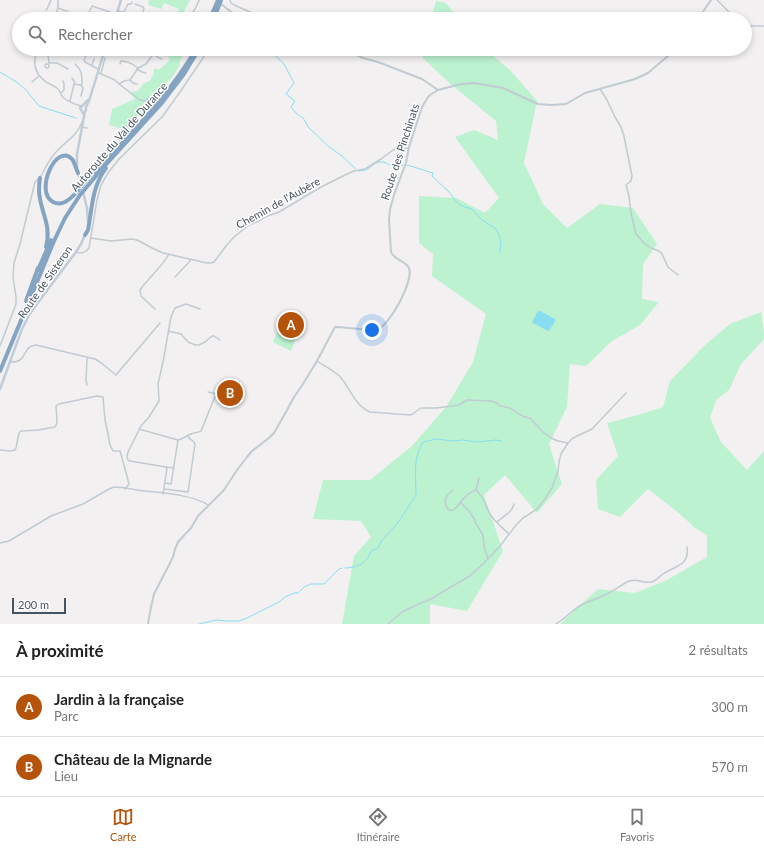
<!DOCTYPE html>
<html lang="fr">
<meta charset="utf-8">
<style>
:root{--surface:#fff;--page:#f2f2f2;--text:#222;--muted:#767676;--line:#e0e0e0;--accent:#b45309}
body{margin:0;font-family:Lato,sans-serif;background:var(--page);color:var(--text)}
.scale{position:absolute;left:12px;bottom:10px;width:54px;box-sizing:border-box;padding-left:4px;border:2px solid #47545f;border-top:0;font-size:11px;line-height:14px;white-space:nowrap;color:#47545f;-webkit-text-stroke:3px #fff;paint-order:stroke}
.you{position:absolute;left:372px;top:330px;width:14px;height:14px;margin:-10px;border:3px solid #fff;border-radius:50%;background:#1a73e8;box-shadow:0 0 0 6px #1a73e833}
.badge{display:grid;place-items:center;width:26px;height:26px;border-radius:50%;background:var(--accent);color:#fff;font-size:13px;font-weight:700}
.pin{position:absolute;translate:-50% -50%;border:2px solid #fff;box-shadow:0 1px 4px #0006}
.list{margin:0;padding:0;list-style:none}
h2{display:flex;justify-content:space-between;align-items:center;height:52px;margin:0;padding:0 16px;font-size:17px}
h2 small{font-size:13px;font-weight:400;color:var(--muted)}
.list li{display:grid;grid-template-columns:26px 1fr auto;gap:12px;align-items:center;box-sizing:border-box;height:60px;padding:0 16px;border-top:1px solid var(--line)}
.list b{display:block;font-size:15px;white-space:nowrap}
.list p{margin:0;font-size:13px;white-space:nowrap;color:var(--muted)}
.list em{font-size:13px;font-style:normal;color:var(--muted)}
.icon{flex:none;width:22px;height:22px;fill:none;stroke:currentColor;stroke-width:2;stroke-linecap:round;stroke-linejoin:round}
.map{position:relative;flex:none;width:764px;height:624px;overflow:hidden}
.search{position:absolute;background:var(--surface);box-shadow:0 2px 6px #0003;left:12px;right:12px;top:12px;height:44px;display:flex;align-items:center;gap:10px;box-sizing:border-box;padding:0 14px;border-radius:22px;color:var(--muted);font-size:15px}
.sheet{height:172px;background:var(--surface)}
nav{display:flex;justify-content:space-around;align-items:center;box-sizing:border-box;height:56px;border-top:1px solid var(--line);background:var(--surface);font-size:11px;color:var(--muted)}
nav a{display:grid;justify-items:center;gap:2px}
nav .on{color:var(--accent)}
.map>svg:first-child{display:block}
.green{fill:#bdf2d0}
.water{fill:#88ddf1}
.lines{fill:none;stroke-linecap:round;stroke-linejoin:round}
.stream{stroke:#88ddf1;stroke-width:1}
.minor{stroke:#c0cbd2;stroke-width:1.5}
.tertiary{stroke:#c0cbd2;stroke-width:2}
.secondary{stroke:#c0ccd8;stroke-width:2.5}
.motorway{stroke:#85a4c1;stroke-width:4}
.labels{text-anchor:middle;stroke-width:3;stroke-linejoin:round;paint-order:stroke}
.street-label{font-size:11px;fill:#47545f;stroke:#fff}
</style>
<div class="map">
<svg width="764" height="624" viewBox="0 0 764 624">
<rect width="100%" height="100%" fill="#f2f0f0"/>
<!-- green -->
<g class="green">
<polygon points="149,0 190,0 182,15 177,13 179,9 164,3 161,9 148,5"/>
<polygon points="436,1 446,3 459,19 431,19"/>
<polygon points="178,49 185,49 179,63 180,65 173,76 146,106 129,131 109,125 112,109 135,99 129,92 138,91 144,83 150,81 154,73 154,68 159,70 170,60 168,57"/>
<polygon points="423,49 485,49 510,70 537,101 524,163 543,204 567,228 600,204 633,208 657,244 643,264 642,299 659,302 640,325 612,341 586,366 570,364 567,407 549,444 562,484 537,513 505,475 484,495 503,551 467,611 430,604 430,624 342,624 354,556 371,537 361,521 313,519 323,480 370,480 412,446 446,407 473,362 486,314 432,276 433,254 419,243 419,196 456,198 485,213 499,198 455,137 474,130 498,140 496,121 447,81 423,58"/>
<polygon points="761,312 764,332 764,339 741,364 729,390 716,400 710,418 721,442 747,470 764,451 764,624 560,624 598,589 635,593 667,580 707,557 707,535 695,528 680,514 648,489 620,517 598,509 596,480 618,456 607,423 638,415 663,407 670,381 704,346 730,324"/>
<polygon points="279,328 297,335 291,351 273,342"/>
</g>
<!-- water -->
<polygon class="water" points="538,311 540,311 555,319 555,321 549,331 548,331 533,323 532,322"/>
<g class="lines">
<!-- stream -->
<g class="stream">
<polyline points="268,49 284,64 294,83 286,94 295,101 291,107 297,114 303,118 309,128 328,146 342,156 356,169"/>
<polyline points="0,72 18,83 26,90 39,106 76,118"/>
<polyline points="407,165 433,173 432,176 450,193 455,200 460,205 465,207 472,209 482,220 496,229 499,235 501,244 500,252"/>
<path d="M359,171C369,172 373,162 380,162C389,161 389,170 403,165"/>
<path d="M416,495C416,483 414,464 418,453C419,449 421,446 423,442L436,439L453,441L462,440L477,442L496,440L502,441"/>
<path d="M345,568C357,568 368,563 371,551L378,548L382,540L397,524L415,497"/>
<polyline points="199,624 217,620 226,621 239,621 247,618 279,602 285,597 294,593 298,593 304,587 311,584 324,584 339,569 342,568"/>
</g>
<!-- minor -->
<g class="minor">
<polyline points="230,0 231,3 234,5 257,15 259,19"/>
<polyline points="717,0 736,19"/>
<polyline points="135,4 143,7 144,9 142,13 137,19"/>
<polyline points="58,8 66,11 68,11"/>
<polyline points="46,10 47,9 51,0"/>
<polyline points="118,10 121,12 124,12 128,4 131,4 132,2"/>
<polyline points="122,13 132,19"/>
<polyline points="54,19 58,8 58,0"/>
<polyline points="81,19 87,16 92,6 116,14"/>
<polyline points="143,19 145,18 148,17 149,19"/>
<polyline points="167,19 170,18"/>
<path d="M181,19L182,17C194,15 195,10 199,0"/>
<polyline points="232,19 234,14"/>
<polyline points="745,24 752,26 764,26"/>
<path d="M38,49C32,62 34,73 46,82C50,84 54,86 57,88C60,90 60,93 62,96C64,100 77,105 81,106"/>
<polyline points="97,49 104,52"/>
<polyline points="138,49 142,50"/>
<polyline points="68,50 69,49"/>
<polyline points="38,51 47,54"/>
<polyline points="154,54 159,58 162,59"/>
<polyline points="81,55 82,54 86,56 84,60 85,62 98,69"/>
<polyline points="49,63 57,63 68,69"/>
<polyline points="49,63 48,55 50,49"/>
<circle cx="47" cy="66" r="2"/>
<path d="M75,64C82,70 82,75 82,84L81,85L83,88L81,96"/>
<path d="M120,64L121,61C128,61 133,64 138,68"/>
<polyline points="92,65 94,59"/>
<polyline points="137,69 142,72 146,73"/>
<polyline points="99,73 115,80 119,84 124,81 130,80 138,68 146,64 157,49"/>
<polyline points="101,73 105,58"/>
<polyline points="72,78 75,83"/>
<polyline points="130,80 133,83 137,84"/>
<polyline points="32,82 39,76"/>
<polyline points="119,84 140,100 145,101 149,97"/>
<polyline points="600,89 607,100 615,117 621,127 624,136 632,176 631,181 626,185 629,196 631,213 636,234 644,243 651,248 659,251 662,254 668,267 678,275"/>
<polyline points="61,93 64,90 64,84 63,81"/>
<polyline points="70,101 74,84 81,85"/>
<polyline points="82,127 87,128"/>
<polyline points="91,238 111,241 132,239 137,240 154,249 163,253 207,263 211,263 214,262 226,246 234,237 249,225 259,221 265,217 279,212 321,187 345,175 354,171 365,169 381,159 393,150 409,148"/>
<path d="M76,252C81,254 86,252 89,248L97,200L101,185L108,173L119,159L162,117L180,92L209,49"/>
<polyline points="175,277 190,261 191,259"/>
<path d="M155,309L141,296L140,290C149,277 162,267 169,254"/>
<polyline points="168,331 181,334 188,342 195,345 199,345 205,342 212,336 214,336 220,340"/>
<path d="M0,346L16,304V297L13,278L14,263L20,244L35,182L38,179L40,178C45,168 49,159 57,151C66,141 77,136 82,122"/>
<path d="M317,361C324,366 337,372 342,379C351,391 356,406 370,412L411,415L421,408H437L459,405L467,400L491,401L497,403L500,406L510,408L522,416L530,418L543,432L551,438L558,441L568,443"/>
<path d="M10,362C29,363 21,346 36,345L95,359L100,362L116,375L160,323"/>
<polyline points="87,385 86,380 87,358"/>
<polyline points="139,429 153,433 178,440 171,484 165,483"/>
<path d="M178,440C183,439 186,436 191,434C195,432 198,433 201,431L216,394L208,392"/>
<polyline points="0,450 10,451 15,450 16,448 19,433 21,431 38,430 55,427 57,423 56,406 59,404 97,396 103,397 105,420 108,434 110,445 113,451 120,451 121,454 129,484 125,489"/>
<polyline points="166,467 174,468"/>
<path d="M164,489L188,492L195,444C194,440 189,440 188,436"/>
<path d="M453,490L447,495C446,497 446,499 445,501C445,506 450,514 455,509C455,509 459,504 459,504C463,499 470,491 476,490C485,499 484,502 489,512C493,521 503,528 509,534"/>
<polyline points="476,490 479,478"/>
<polyline points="163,494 167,468 166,467 130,461 128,460 127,457 128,452 141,426 149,417 159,401 158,384 163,362 171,317 175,308 186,304 200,309"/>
<polyline points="460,502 469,511 475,520 475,522 483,535 484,546 488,559"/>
<path d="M497,522C503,516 512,513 514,504"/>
<path d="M0,543L9,541L51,516L83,504L109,489L114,487C124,487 135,490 145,491C162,493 194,495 208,505"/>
<polyline points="388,624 402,612 410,608 433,598 449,588 470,576 484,563 500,546 517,524 523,518 537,509 545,499 552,488 558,471 559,462 561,454 568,443 573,438 592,429 626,393"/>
<path d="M556,624C566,618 573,609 583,604C589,601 595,600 600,597C610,594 618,587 627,582C637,577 642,584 651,582C655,582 660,576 663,574C675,566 690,565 687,547"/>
</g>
<!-- tertiary -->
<g class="tertiary">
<polyline points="221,4 234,14 243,19"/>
<polyline points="698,19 711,0"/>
<polyline points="344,49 363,58 378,62 422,79 438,90"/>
<path d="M148,624L151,607L154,594L170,563L173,557L175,549L178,542L191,528L198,516L224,490L237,470L247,457L252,451L269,438L274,433L286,412L294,397L303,384L317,361L335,327C346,327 369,331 378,329C390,325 414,280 409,268C406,261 394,260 391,252L389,220L390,209L395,192L406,163L409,147L422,107L428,97L430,95L438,90L461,84L474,83L503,88L538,104L551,105L566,104L585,93L635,79L648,73L676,49"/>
</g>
<!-- secondary -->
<g class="secondary">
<polyline points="115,19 121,0"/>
<polyline points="84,115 80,108 88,100"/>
<polyline points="77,166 77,154 85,111 86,110 86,107 89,101 105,49"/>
<polyline points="78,173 82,187"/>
<polyline points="83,192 87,208 88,221"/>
<polyline points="0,389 22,329 29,315 42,297 76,252 81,244 85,235"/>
</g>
<!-- motorway -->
<g class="motorway">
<polyline points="210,19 218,0"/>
<polyline points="214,19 221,0"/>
<path d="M99,168C134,130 170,94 196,49"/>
<path d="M78,173C76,169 75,163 72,159C56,142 34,192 53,202C57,204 61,204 65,202C75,197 82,185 89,177C92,174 95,172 98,169"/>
<path d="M40,178C39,183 39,187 39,191C40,212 52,224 46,247"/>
<path d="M85,235L88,230C92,209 92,186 106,168"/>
<polyline points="38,270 51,240"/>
<polyline points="26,301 38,268"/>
<polyline points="0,371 54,241 65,218 80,195 101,170 161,104 184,74 199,49"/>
</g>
</g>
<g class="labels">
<!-- street labels -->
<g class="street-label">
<text transform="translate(119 137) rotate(-49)" y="4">Autoroute du Val de Durance</text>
<text transform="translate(400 152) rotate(-72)" y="4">Route des Pinchinats</text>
<text transform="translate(278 203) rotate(-29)" y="4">Chemin de l'Aubère</text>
<text transform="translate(45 282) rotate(-55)" y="4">Route de Sisteron</text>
</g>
</g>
</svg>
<div class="scale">200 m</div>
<div class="you"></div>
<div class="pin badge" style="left:291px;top:325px">A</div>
<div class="pin badge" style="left:230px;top:393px">B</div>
<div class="search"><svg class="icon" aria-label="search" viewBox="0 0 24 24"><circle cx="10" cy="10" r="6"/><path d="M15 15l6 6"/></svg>Rechercher</div>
</div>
<section class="sheet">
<h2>À proximité<small>2 résultats</small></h2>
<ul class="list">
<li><span class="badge">A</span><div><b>Jardin à la française</b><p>Parc</p></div><em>300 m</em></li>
<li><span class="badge">B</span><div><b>Château de la Mignarde</b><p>Lieu</p></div><em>570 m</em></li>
</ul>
</section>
<nav>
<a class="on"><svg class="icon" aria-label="map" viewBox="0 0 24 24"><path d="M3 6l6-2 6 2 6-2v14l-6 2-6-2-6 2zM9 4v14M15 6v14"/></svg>Carte</a>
<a><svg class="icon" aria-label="directions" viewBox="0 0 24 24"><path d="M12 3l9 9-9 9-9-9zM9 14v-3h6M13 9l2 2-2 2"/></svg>Itinéraire</a>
<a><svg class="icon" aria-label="saved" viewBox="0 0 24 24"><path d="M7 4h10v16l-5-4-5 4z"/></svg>Favoris</a>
</nav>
